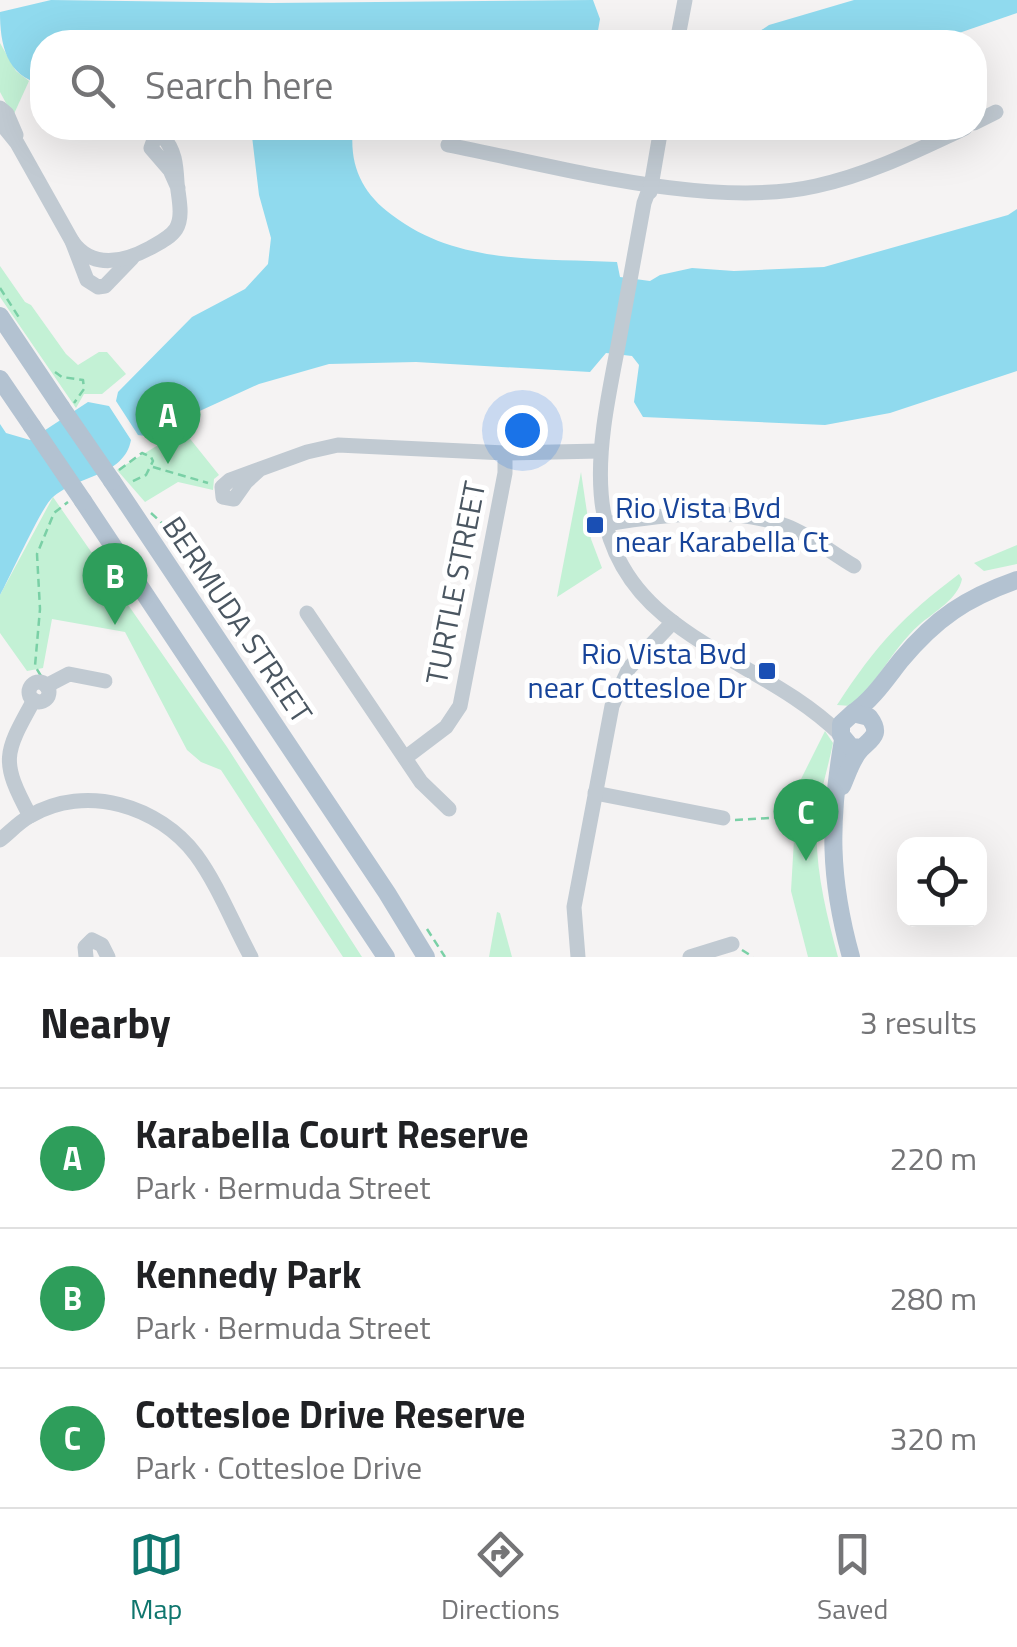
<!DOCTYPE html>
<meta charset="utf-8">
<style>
:root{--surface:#fff;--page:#f6f6f6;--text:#202124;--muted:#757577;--line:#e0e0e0;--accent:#0f766e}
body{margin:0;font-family:"Titillium Web",sans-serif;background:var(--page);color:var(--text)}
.controls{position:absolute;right:30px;bottom:30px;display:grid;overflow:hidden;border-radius:20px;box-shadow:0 10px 40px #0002}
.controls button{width:90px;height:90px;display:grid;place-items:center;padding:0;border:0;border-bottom:2px solid var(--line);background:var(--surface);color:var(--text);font:50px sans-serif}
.you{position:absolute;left:522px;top:430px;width:35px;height:35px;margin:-25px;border:8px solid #fff;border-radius:50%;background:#1a73e8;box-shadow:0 0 0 15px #1a73e833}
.badge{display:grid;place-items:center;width:65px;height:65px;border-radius:50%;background:var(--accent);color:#fff;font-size:32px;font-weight:700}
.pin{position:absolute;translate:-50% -82px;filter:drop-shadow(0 2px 5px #0008)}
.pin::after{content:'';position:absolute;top:52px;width:35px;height:30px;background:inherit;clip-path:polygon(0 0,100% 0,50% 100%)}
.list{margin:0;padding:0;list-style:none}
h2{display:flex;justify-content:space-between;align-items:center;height:130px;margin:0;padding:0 40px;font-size:42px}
h2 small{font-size:32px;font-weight:400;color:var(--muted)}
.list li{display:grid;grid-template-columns:65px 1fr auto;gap:30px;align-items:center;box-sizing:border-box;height:140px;padding:0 40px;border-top:2px solid var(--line)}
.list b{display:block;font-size:38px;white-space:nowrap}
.list p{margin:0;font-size:32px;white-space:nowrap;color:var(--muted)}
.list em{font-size:32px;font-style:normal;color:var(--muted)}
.icon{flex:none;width:55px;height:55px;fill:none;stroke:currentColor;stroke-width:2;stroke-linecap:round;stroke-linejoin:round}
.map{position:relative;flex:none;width:1017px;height:957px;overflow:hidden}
.search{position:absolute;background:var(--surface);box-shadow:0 10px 40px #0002;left:30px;right:30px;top:30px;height:110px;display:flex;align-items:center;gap:25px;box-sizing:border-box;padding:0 35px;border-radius:40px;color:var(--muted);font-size:38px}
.sheet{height:550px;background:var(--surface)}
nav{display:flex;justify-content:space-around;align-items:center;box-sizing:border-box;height:140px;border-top:2px solid var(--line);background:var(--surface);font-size:28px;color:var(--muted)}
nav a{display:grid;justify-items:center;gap:5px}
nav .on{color:var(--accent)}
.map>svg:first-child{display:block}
.green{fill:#c3f1d5}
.water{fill:#90daee}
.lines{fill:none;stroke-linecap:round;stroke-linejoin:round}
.path{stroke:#7ad0a6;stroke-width:2.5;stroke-dasharray:8 5;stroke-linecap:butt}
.minor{stroke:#c1cad2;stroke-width:15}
.major{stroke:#b3c2d1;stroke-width:18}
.major-bridge{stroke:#b3c2d1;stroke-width:18}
.transit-dot{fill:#1a4fb4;stroke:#fff;stroke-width:4}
.labels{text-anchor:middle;stroke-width:10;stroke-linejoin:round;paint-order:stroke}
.transit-label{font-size:30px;fill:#164399;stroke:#fff;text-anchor:start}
.street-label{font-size:30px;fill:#4a5661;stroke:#fff}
</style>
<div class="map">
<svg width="1017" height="957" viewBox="0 0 1017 957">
<rect width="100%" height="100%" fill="#f5f3f3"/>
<!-- green -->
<g class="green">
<polygon points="0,43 16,71 29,81 13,116 0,92"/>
<polygon points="0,266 25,302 31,305 66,354 78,365 99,352 107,352 126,374 102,394 84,394 76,408 0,297"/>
<polygon points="183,430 219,475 214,479 213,490 178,482 145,502 117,470"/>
<polygon points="581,472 591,539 602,568 557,597"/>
<polygon points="53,497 227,747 362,957 343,957 221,770 201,762 187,750 125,632 52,619 43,668 27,671 0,633 0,595"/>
<polygon points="1017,545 1017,564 984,571 974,563"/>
<path d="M959,574L962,579C958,599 934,612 919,625C892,649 878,683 851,706L837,705C877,644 902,617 959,574Z"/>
<path d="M825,731L833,743C829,763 823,783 819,804C811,854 825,909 838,957H808L791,891L797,787Z"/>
<polygon points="497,912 500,913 512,957 489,957"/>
</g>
<!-- water -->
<g class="water">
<path d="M51,0L272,3L593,0L600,19L596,42H42V84C6,76 0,44 0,12Z"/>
<polygon points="854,0 1017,0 1017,13 933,42 753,42 754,35 769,25"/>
<path d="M251,128H353C349,165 362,193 392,215C457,265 539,258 617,262L620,277L650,281L660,275L692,268L734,271L824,267L1008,215L1017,209V371L890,413L825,425L643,417L634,402L639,365L632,356L606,353L590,372L416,362L329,364L259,384L145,436L138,435L116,401L118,392L192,317L245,289L268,264L271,238L259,195Z"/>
<path d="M88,402L109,406L131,440C124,477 77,475 52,498C41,508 10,577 0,595V424L6,433L30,440Z"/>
</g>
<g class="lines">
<!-- path -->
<g class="path">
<polyline points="0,288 20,319"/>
<polyline points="55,372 62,377 83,380 84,389 74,403"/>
<polyline points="153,467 208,483"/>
<polyline points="119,470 142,453 151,457 153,461 146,475 129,483"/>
<polyline points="151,513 164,525 171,543"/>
<polyline points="41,676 35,666 40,609 37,554 54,513 68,502"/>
<polyline points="735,820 820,815"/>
<polyline points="427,929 445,957"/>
<polyline points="742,950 753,957"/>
</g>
<!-- minor -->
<g class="minor">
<polyline points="677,42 685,0"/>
<polyline points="0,108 7,114 16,135"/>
<polyline points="0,122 17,143 72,241 87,280 98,287 105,286 132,258"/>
<polyline points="974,123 996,112"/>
<path d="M448,145C556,166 710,210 816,186C868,175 918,150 965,128"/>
<path d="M651,184L644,203C635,251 627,299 618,346C599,444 576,542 664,615C720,661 789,684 841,735"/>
<polyline points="650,192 661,128"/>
<path d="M72,241C92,270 124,262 150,248C159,243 170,238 176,229C184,216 178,196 177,182C176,165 175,150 163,137H155L151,148L170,170L178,188"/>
<polyline points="259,470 246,482 234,499 223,497 222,487 230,480 307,452 338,445 505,453 600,451"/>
<path d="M606,524C662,515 731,505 786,526C810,535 832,553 854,566"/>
<polyline points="307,613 421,782 449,809"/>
<circle cx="39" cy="692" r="10"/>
<polyline points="46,686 69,674 105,681"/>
<polyline points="405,758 446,727 460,706 505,473 505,453"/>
<polyline points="595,793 723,818"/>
<path d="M30,816C0,760 4,754 34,700"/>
<path d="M0,840C10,832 19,822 30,816C86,783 159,806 196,855C218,885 233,924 251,957"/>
<polyline points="86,957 85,947 92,940 102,945 108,957"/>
<polyline points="578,957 574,907 612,706 629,668 673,622"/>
<polyline points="690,957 732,944"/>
</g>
<!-- major -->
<g class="major">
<polyline points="0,316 61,407"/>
<polyline points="0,379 32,426"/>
<polyline points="112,481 387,893 426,957"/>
<polyline points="83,501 386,957"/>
<path d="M853,713C873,699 886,679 901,660C936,618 966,598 1017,580"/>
<path d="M843,740C829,821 829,878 851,957"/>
<path d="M842,786C847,775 852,758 861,749C872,738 882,734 869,717L853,713L841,724V735L851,747L862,748"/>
</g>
<!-- major-bridge -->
<g class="major-bridge">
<polyline points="61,407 112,481"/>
<polyline points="32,426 83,501"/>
</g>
</g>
<!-- markers -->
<g class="transit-dot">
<rect x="585" y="515" width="20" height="20" rx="5"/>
<rect x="757" y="661" width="20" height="20" rx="5"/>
</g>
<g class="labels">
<!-- transit labels -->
<g class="transit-label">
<text x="615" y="518">Rio Vista Bvd<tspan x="615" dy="34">near Karabella Ct</tspan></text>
<text x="747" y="664" text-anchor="end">Rio Vista Bvd<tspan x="747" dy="34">near Cottesloe Dr</tspan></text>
</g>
<!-- street labels -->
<g class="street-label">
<text transform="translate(456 583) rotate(-79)" y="10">TURTLE STREET</text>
<text transform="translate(237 620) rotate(56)" y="10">BERMUDA STREET</text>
</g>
</g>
</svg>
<div class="controls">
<button><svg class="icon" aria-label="locate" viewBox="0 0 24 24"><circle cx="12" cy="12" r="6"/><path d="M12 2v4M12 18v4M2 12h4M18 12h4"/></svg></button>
</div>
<div class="you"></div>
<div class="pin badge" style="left:168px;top:464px;background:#2e9e5b">A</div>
<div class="pin badge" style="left:115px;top:625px;background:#2e9e5b">B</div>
<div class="pin badge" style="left:806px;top:861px;background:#2e9e5b">C</div>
<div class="search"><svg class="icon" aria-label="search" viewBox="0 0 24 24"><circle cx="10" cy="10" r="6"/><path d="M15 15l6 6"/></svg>Search here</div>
</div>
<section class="sheet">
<h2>Nearby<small>3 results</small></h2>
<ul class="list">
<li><span class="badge" style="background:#2e9e5b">A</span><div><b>Karabella Court Reserve</b><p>Park · Bermuda Street</p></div><em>220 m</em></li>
<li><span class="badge" style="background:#2e9e5b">B</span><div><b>Kennedy Park</b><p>Park · Bermuda Street</p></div><em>280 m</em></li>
<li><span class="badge" style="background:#2e9e5b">C</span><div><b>Cottesloe Drive Reserve</b><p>Park · Cottesloe Drive</p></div><em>320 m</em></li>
</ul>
</section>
<nav>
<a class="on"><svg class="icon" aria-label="map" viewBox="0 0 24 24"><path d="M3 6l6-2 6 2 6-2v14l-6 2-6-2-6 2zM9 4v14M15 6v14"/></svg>Map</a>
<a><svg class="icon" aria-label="directions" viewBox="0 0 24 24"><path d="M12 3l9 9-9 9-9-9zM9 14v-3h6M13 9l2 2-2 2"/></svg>Directions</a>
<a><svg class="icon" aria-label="saved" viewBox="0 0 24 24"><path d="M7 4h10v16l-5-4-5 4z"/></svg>Saved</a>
</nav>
